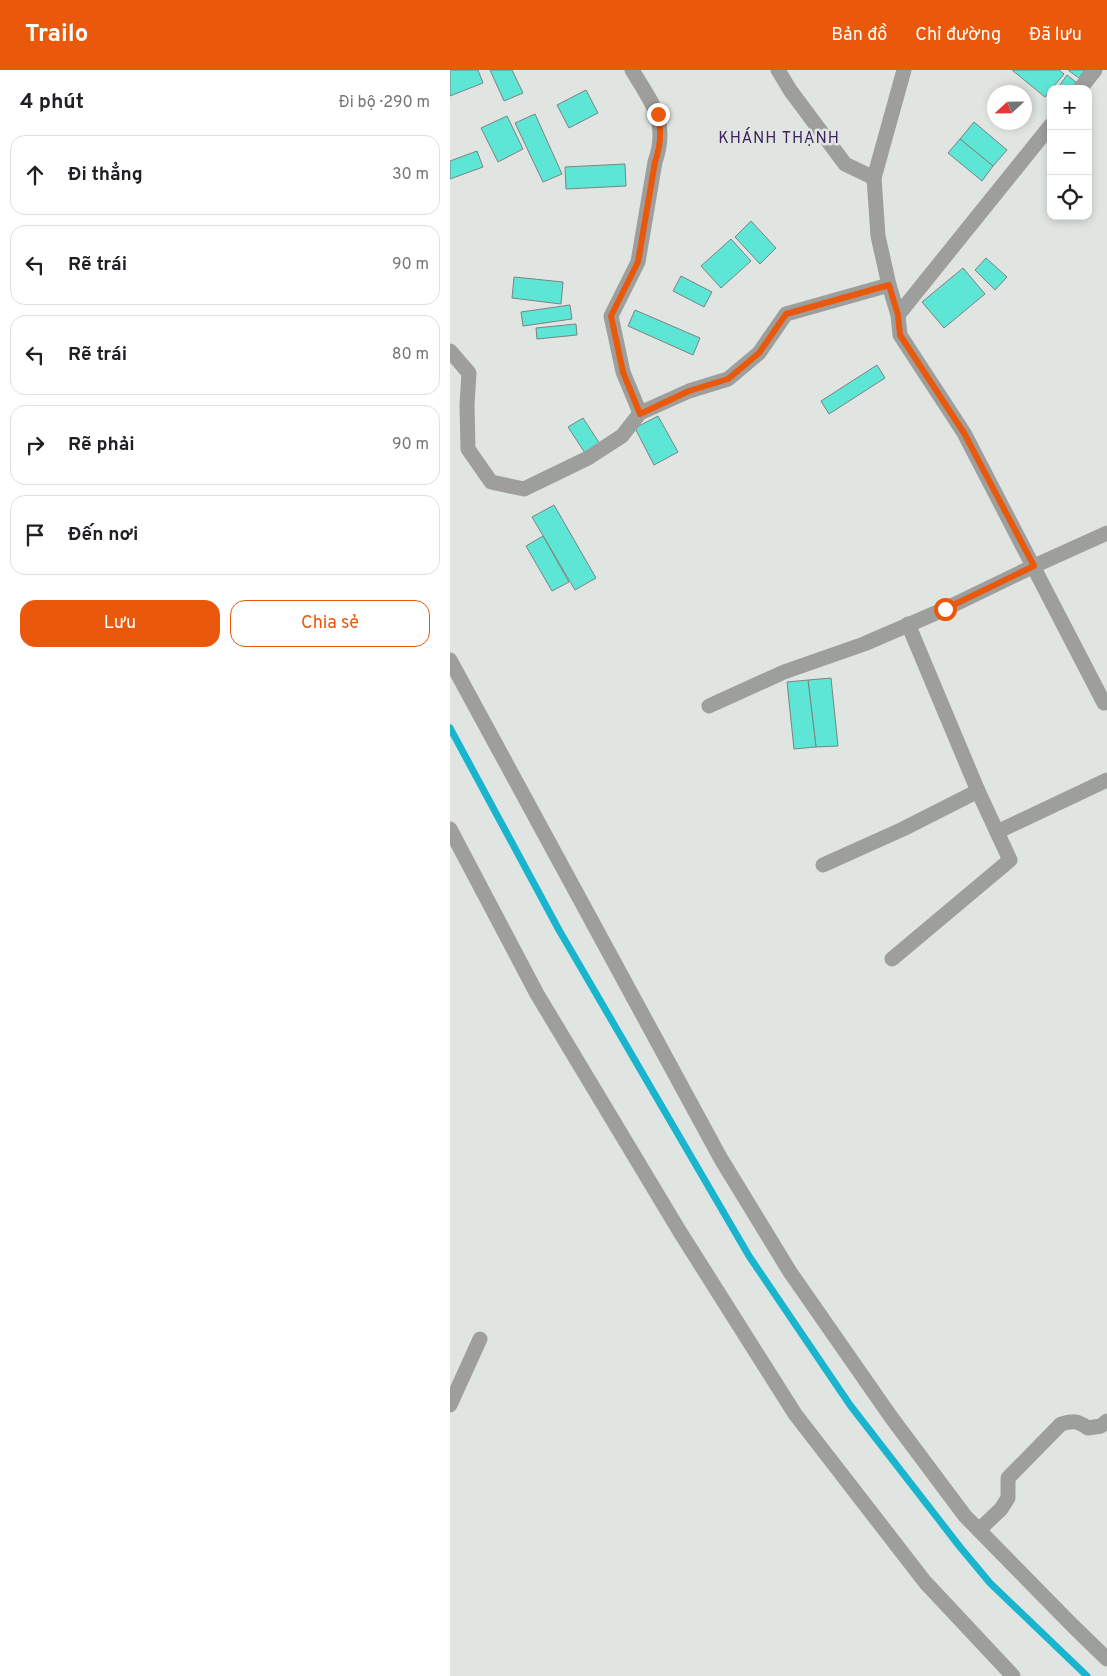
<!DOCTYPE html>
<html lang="vi">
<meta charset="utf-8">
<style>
:root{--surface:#fff;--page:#f2f2f2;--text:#202124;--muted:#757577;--line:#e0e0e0;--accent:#ea580c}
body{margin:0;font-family:Overpass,sans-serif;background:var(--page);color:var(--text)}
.controls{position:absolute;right:15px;top:15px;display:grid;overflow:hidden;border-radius:10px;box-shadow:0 2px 8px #0003}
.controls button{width:45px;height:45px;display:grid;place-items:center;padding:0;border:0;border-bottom:1px solid var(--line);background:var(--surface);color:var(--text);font:25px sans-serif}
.compass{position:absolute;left:537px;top:15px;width:45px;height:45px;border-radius:50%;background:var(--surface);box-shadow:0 2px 8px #0003;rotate:248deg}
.stop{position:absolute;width:15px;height:15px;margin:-11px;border:4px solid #ea580c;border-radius:50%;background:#fff}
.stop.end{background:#ea580c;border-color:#fff;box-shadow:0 1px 5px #0008}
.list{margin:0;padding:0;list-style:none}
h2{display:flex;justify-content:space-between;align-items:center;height:65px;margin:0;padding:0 20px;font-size:21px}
h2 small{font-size:16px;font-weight:400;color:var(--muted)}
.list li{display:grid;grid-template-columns:32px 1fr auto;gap:15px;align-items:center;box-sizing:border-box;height:80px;margin:0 10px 10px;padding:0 10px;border:1px solid var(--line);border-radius:15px}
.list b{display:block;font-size:19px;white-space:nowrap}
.list em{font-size:16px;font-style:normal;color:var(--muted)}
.actions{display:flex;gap:10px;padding:15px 20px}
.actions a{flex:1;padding:11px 0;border:1px solid var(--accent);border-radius:15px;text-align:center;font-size:18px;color:var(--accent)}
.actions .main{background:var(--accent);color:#fff}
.icon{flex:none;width:28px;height:28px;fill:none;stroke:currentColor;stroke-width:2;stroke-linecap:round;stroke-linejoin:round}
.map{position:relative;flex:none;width:657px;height:1606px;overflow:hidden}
header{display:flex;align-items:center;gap:30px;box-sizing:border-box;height:70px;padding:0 25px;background:var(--accent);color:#fff}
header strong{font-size:24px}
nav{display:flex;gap:28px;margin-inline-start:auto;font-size:18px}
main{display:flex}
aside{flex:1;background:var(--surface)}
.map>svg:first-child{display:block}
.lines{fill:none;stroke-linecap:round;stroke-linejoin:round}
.stream{stroke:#19b5cf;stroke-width:7}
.building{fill:#5de5d5;stroke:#7d8382}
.minor{stroke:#9e9f9c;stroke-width:15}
.route{stroke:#ea580c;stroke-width:6}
.labels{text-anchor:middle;stroke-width:5;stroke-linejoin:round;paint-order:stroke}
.quarter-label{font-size:16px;letter-spacing:1px;fill:#3d245e;stroke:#e0e5e1}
</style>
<header>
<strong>Trailo</strong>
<nav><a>Bản đồ</a><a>Chỉ đường</a><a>Đã lưu</a></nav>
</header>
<main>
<aside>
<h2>4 phút<small>Đi bộ · 290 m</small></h2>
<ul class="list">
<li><svg class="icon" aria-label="ahead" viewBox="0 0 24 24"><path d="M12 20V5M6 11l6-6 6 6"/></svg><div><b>Đi thẳng</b></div><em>30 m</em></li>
<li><svg class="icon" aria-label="left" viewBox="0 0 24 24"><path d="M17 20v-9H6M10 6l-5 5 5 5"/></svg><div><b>Rẽ trái</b></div><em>90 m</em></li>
<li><svg class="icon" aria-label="left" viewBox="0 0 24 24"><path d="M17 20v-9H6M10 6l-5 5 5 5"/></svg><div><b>Rẽ trái</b></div><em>80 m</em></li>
<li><svg class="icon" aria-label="right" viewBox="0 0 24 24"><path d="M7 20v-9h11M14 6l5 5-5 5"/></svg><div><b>Rẽ phải</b></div><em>90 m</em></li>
<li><svg class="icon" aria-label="arrive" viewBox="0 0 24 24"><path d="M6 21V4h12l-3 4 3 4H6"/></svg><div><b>Đến nơi</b></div></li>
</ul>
<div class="actions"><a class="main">Lưu</a><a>Chia sẻ</a></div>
</aside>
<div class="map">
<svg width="657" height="1606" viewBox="0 0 657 1606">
<rect width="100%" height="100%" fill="#e0e5e1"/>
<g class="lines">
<!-- stream -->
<polyline class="stream" points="0,658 109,860 299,1186 400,1335 510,1477 540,1513 637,1606"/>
</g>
<!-- building -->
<g class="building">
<polygon points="0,0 28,0 33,13 0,26"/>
<polygon points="40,0 62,0 73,23 54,31"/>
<polygon points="562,0 609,0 614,4 595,27"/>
<polygon points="618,0 635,0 629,8"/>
<polygon points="617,5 627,13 622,19 607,19"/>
<polygon points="136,20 148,43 119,58 107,35"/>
<polygon points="85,44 112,104 93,112 65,53"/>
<polygon points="57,46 73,79 48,92 31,58"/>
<polygon points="524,52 557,80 543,96 510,69"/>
<polygon points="510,69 543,96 532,111 498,83"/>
<polygon points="27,81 33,97 0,109 0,91"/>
<polygon points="175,94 176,116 116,119 115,97"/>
<polygon points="301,151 326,178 310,194 285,167"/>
<polygon points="281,169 301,191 271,218 251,196"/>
<polygon points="536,188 557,207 545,220 525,200"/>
<polygon points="513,198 535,224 494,258 472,232"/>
<polygon points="231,206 262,222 254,237 223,221"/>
<polygon points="64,207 113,212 111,234 62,228"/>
<polygon points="120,235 122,249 73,256 71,242"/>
<polygon points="185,240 250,268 243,285 178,256"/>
<polygon points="126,254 127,265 87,269 86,258"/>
<polygon points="427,295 435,308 379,344 371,331"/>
<polygon points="208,346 228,382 204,395 185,358"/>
<polygon points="133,348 150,374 135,383 118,357"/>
<polygon points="104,435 146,508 125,520 82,447"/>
<polygon points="93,466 119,512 102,521 76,476"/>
<polygon points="381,608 388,676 366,677 358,610"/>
<polygon points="358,610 366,677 344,679 337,612"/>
</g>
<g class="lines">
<!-- minor -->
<g class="minor">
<path d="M182,0C202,33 219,52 205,92L188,192L161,246L173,302L190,343"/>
<polyline points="328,0 340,20 395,94 424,108"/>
<polyline points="454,0 424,108 428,166 439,215 448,245 450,265 514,363 654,633"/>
<polyline points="630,19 645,0"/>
<polyline points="448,245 601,55"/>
<polyline points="0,281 19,303 17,335 18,379 41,412 74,419 138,388 172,366 190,343 239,321 278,309 309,283 336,244 439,215"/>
<polyline points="0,590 271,1089 340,1202 441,1347 515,1446 623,1556 657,1589"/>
<polyline points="259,636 334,602 414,574 495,539 584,496 657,463"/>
<polyline points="0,759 87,924 230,1162 345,1344 475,1512 563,1606"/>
<polyline points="547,762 657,710"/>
<polyline points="373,795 453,759 528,721"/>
<polyline points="442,889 560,790 528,721 458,554"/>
<polyline points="0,1335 30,1269"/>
<path d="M529,1460L551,1439L558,1428V1408L611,1354C623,1350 628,1351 638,1358L651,1356L657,1351"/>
</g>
</g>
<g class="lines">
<!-- route -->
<path class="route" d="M208,44C212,61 211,75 205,92L188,192L161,246L173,302L190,344L239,321L278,309L309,283L336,244L439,215L448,245L450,265L514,363L584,496L495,539"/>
</g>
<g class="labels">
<!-- quarter labels -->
<g class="quarter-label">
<text x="329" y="73">KHÁNH THẠNH</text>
</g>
</g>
</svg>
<div class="controls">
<button>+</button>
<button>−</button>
<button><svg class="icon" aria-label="locate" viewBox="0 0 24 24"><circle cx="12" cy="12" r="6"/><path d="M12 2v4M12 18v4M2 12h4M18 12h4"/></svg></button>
</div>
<svg class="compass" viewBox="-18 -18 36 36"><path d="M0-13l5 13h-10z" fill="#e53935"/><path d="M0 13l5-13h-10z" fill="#757577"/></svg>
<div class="stop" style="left:495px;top:539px"></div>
<div class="stop end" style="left:208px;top:44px"></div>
</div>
</main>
